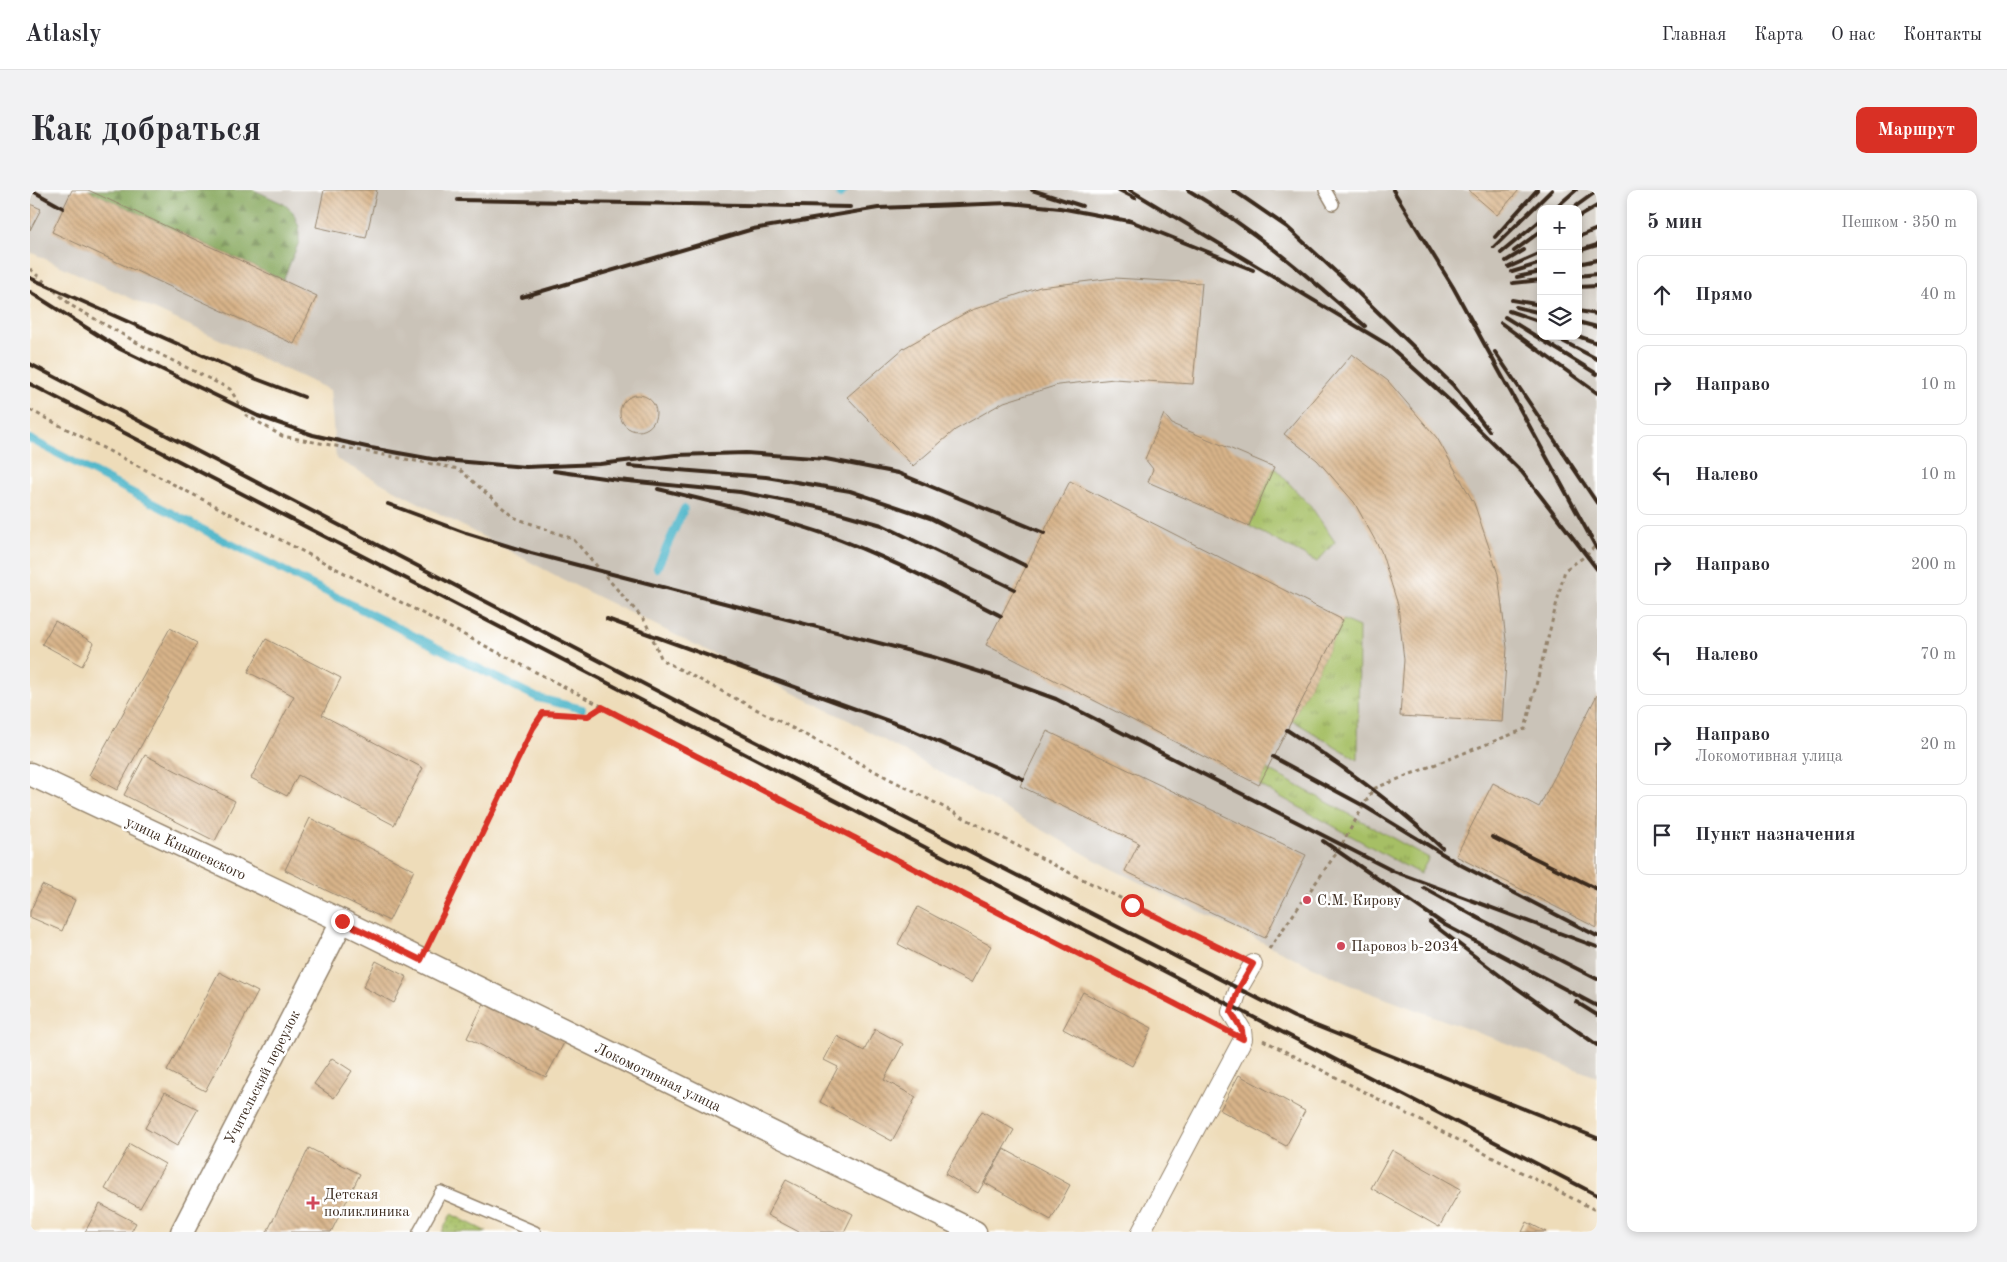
<!DOCTYPE html>
<html lang="ru">
<meta charset="utf-8">
<style>
:root{--surface:#fff;--page:#f2f2f3;--text:#2b2b33;--muted:#7c7c81;--line:#e1e1e2;--accent:#d93025}
body{margin:0;font-family:"Old Standard TT",serif;background:var(--page);color:var(--text)}
.controls{position:absolute;right:15px;top:15px;display:grid;overflow:hidden;border-radius:10px;box-shadow:0 2px 8px #0003}
.controls button{width:45px;height:45px;display:grid;place-items:center;padding:0;border:0;border-bottom:1px solid var(--line);background:var(--surface);color:var(--text);font:25px sans-serif}
.stop{position:absolute;width:15px;height:15px;margin:-11px;border:4px solid #d93025;border-radius:50%;background:#fff}
.stop.end{background:#d93025;border-color:#fff;box-shadow:0 1px 5px #0008}
.list{margin:0;padding:0;list-style:none}
h2{display:flex;justify-content:space-between;align-items:center;height:65px;margin:0;padding:0 20px;font-size:21px}
h2 small{font-size:16px;font-weight:400;color:var(--muted)}
.list li{display:grid;grid-template-columns:32px 1fr auto;gap:15px;align-items:center;box-sizing:border-box;height:80px;margin:0 10px 10px;padding:0 10px;border:1px solid var(--line);border-radius:10px}
.list b{display:block;font-size:19px;white-space:nowrap}
.list p{margin:0;font-size:16px;white-space:nowrap;color:var(--muted)}
.list em{font-size:16px;font-style:normal;color:var(--muted)}
.icon{flex:none;width:28px;height:28px;fill:none;stroke:currentColor;stroke-width:2;stroke-linecap:round;stroke-linejoin:round}
.map{position:relative;flex:none;width:1567px;height:1042px;overflow:hidden;border-radius:10px}
header{display:flex;align-items:center;gap:30px;box-sizing:border-box;height:70px;padding:0 25px;background:var(--surface);border-bottom:1px solid var(--line)}
header strong{font-size:24px}
nav{display:flex;gap:28px;margin-inline-start:auto;font-size:18px}
.intro{display:flex;align-items:center;justify-content:space-between;box-sizing:border-box;height:120px;padding:0 30px}
h1{margin:0;font-size:35px}
.button{padding:12px 22px;border-radius:10px;background:var(--accent);color:#fff;font-size:18px;font-weight:700}
main{display:flex;gap:30px;padding:0 30px}
aside{flex:1;background:var(--surface);border-radius:10px;box-shadow:0 2px 8px #0003}
.map>svg:first-child{display:block}
.industrial{fill:#cac3b8;fill-rule:evenodd}
.grass{fill:url(#grass-tufts);stroke:#707442}
.forest{fill:url(#forest-firs);stroke:#60683c}
.park{fill:url(#park-dots);stroke:#707442}
.lines{fill:none;stroke-linecap:round;stroke-linejoin:round}
.stream{stroke:#4ab4c8;stroke-width:8}
.building{fill:url(#building-back-hatch)}
.service-casing{stroke:#94836c;stroke-width:14}
.pedestrian-casing{stroke:#94836c;stroke-width:20}
.minor-casing{stroke:#94836c;stroke-width:25}
.path{stroke:#94836c;stroke-width:3;stroke-dasharray:4 4;stroke-linecap:butt}
.service{stroke:#fff;stroke-width:11}
.pedestrian{stroke:#fff;stroke-width:18}
.minor{stroke:#fff;stroke-width:22}
.rail{stroke:#3b2a1e;stroke-width:4}
.route{stroke:#d93025;stroke-width:6}
.poi-dot{fill:#d1495b;stroke:#fff;stroke-width:2}
.labels{text-anchor:middle;stroke-width:5;stroke-linejoin:round;paint-order:stroke}
.street-label{font-size:15px;fill:#3b2a1e;stroke:#fff}
.poi-label{font-size:15px;fill:#3b2a1e;stroke:#fff;text-anchor:start}
</style>
<header>
<strong>Atlasly</strong>
<nav><a>Главная</a><a>Карта</a><a>О нас</a><a>Контакты</a></nav>
</header>
<div class="intro"><h1>Как добраться</h1><a class="button">Маршрут</a></div>
<main>
<div class="map">
<svg width="1567" height="1042" viewBox="0 0 1567 1042">
<defs>
<pattern id="grass-tufts" width="24" height="20" patternUnits="userSpaceOnUse" patternTransform="scale(1.25)"><rect width="24" height="20" fill="#a6bf65"/><path d="M3 7l-1-3M5 7V3M7 7l1-3M15 17l-1-3M17 17v-4M19 17l1-3" fill="none" stroke="#889b53"/></pattern>
<pattern id="forest-firs" width="22" height="20" patternUnits="userSpaceOnUse" patternTransform="scale(1.25)"><rect width="22" height="20" fill="#84a65a"/><path d="M5 1l3.5 6h-7zM16 11l3.5 6h-7z" fill="#6d874a"/></pattern>
<pattern id="park-dots" width="8" height="8" patternUnits="userSpaceOnUse" patternTransform="scale(1.25)"><rect width="8" height="8" fill="#a6bf65"/><path d="M2 2h.1M6 6h.1" fill="none" stroke="#889b53" stroke-width="1.8" stroke-linecap="round"/></pattern>
<pattern id="building-back-hatch" width="6" height="6" patternUnits="userSpaceOnUse" patternTransform="scale(1.25)"><rect width="6" height="6" fill="#d8b48a"/><path d="M-1 5l2 2M0 0l6 6M5-1l2 2" fill="none" stroke="#b09370"/></pattern>
</defs>
<rect width="100%" height="100%" fill="#fff"/>
<filter id="ink" filterUnits="userSpaceOnUse"><feTurbulence type="fractalNoise" baseFrequency=".02" numOctaves="2"/><feDisplacementMap in="SourceGraphic" scale="10" xChannelSelector="R" yChannelSelector="G"/><feConvolveMatrix kernelMatrix="1 2 1 2 8 2 1 2 1" color-interpolation-filters="sRGB"/></filter>
<filter id="wash" filterUnits="userSpaceOnUse"><feTurbulence type="fractalNoise" baseFrequency=".0096" numOctaves="4" result="noise"/><feDisplacementMap in="SourceGraphic" scale="20" xChannelSelector="R" yChannelSelector="G"/><feGaussianBlur stdDeviation="1.12" result="paint"/><feColorMatrix in="noise" values="0 0 0 0 0 0 0 0 0 0 0 0 0 0 0 0 0 1.4 0 .05"/><feComposite in="paint" operator="in"/></filter>
<g filter="url(#wash)">
<rect width="100%" height="100%" fill="#eedcb9"/>
<!-- industrial -->
<path class="industrial" d="M0,0H1567V887L1322,796L1076,676L820,531L540,393L306,269L300,200L0,62ZM1511,19H1548V146H1511Z"/>
<!-- grass -->
<g class="grass">
<polygon points="1244,277 1282,318 1305,352 1287,372 1219,336"/>
<polygon points="1313,430 1329,437 1328,570 1262,530"/>
<polygon points="1237,579 1399,668 1390,684 1229,595"/>
</g>
<!-- forest -->
<polygon class="forest" points="58,0 224,0 254,14 263,22 269,37 269,52 253,90"/>
<!-- park -->
<polygon class="park" points="421,1024 457,1042 412,1042"/>
<g class="lines">
<!-- stream -->
<g class="stream">
<polyline points="810,5 814,0"/>
<polyline points="0,249 193,350 508,508 552,519"/>
<polyline points="627,378 654,319"/>
</g>
</g>
<g id="blocks">
<!-- building -->
<g class="building">
<polygon points="42,0 58,0 287,106 264,154 22,42"/>
<polygon points="294,0 347,0 336,48 286,37"/>
<polygon points="1438,0 1489,0 1467,25"/>
<polygon points="0,14 11,19 0,40"/>
<polygon points="1084,88 1172,93 1163,194 1084,189 1028,195 974,212 925,240 883,276 817,207 874,158 939,121 1010,97"/>
<polygon points="1322,164 1358,191 1407,248 1444,313 1468,384 1477,458 1472,532 1370,526 1374,470 1368,415 1351,361 1324,312 1287,270 1254,244"/>
<circle cx="608" cy="223" r="18"/>
<polygon points="1134,224 1142,234 1244,277 1219,336 1118,292 1123,279 1115,269"/>
<polygon points="1040,291 1313,430 1229,595 956,455"/>
<polygon points="25,431 64,453 52,476 12,454"/>
<polygon points="140,438 167,453 87,600 59,585"/>
<polygon points="236,449 311,488 292,525 393,578 364,635 268,585 257,606 221,588 264,506 218,482"/>
<polygon points="1567,505 1567,738 1426,666 1463,593 1509,617"/>
<polygon points="1017,541 1276,665 1235,748 1095,681 1109,653 990,596"/>
<polygon points="115,565 205,611 185,651 94,605"/>
<polygon points="280,628 384,680 359,731 255,680"/>
<polygon points="12,695 45,710 32,741 0,727 0,722"/>
<polygon points="888,717 961,756 941,793 868,754"/>
<polygon points="346,771 377,787 364,813 333,797"/>
<polygon points="189,782 228,802 175,901 137,881"/>
<polygon points="1053,802 1122,838 1102,876 1033,839"/>
<polygon points="455,811 535,851 516,887 437,848"/>
<polygon points="845,839 873,854 854,890 886,907 862,951 790,912 808,877 794,870 807,846 834,861"/>
<polygon points="302,868 322,881 304,908 284,894"/>
<polygon points="1209,885 1275,921 1256,956 1190,920"/>
<polygon points="135,902 168,919 147,956 115,938"/>
<polygon points="952,921 984,940 948,1003 915,984"/>
<polygon points="100,954 135,974 110,1018 75,999"/>
<polygon points="279,958 330,984 301,1042 237,1042"/>
<polygon points="974,959 1040,995 1021,1030 955,993"/>
<polygon points="1362,960 1431,999 1409,1037 1341,998"/>
<polygon points="756,990 823,1024 814,1042 769,1042 737,1025"/>
<polygon points="70,1014 106,1033 101,1042 55,1042"/>
<polygon points="1497,1032 1516,1042 1492,1042"/>
</g>
</g>
</g>
<g filter="url(#ink)">
<use href="#blocks" fill-opacity="0" stroke="#94836c" stroke-width="1"/>
<g class="lines">
<!-- service casing -->
<g class="service-casing">
<g id="service">
<polyline points="1295,0 1303,14"/>
<polyline points="389,1042 411,1002 505,1042"/>
</g>
</g>
<!-- pedestrian casing -->
<g class="pedestrian-casing">
<polyline id="pedestrian" points="1111,1042 1213,849 1212,840 1201,822 1209,798 1223,774"/>
</g>
<!-- minor casing -->
<g class="minor-casing">
<g id="minor">
<polyline points="0,584 312,731 945,1042"/>
<polyline points="152,1042 312,731"/>
</g>
</g>
<!-- path -->
<g class="path">
<polyline points="0,79 42,116 113,156 200,199 216,225 252,246 429,279 483,327 543,349 615,431 632,470 1030,678 1205,765"/>
<polyline points="0,220 1181,832"/>
<polyline points="401,749 503,538 513,523 558,526 573,517"/>
<polyline points="1239,759 1308,661 1343,599 1495,539 1535,380 1557,365 1567,354"/>
<polyline points="1233,850 1567,1021"/>
</g>
<!-- service -->
<use href="#service" class="service"/>
<!-- pedestrian -->
<use href="#pedestrian" class="pedestrian"/>
<!-- minor -->
<use href="#minor" class="minor"/>
<!-- rail -->
<g class="rail">
<polyline points="1,0 33,18"/>
<polyline points="1002,0 1052,16"/>
<polyline points="1089,0 1105,8"/>
<polyline points="1100,0 1358,155 1419,210 1492,282 1567,379"/>
<path d="M1158,0C1222,38 1279,87 1335,136"/>
<polyline points="1203,0 1257,37 1320,95 1423,195 1459,241"/>
<polyline points="1363,0 1423,97 1567,359"/>
<polyline points="428,10 820,17"/>
<polyline points="1524,19 1546,0"/>
<polyline points="1542,19 1567,1"/>
<polyline points="1548,27 1567,16"/>
<polyline points="1098,30 1223,80"/>
<polyline points="1465,47 1507,0"/>
<polyline points="1548,47 1567,39"/>
<polyline points="1464,57 1522,0"/>
<polyline points="1484,61 1511,41"/>
<polyline points="1548,61 1567,55"/>
<polyline points="1471,63 1511,30"/>
<polyline points="1476,71 1494,60"/>
<polyline points="1548,74 1567,70"/>
<polyline points="1479,77 1511,63"/>
<polyline points="1482,82 1511,73"/>
<polyline points="1548,86 1567,84"/>
<polyline points="1487,87 1511,82"/>
<polyline points="0,88 224,188 274,207"/>
<polyline points="1483,93 1511,90"/>
<polyline points="1548,97 1567,96"/>
<polyline points="0,102 90,159 228,226 283,245 341,258 402,269 496,277 570,274 646,265 716,263 796,269 868,283 1014,343"/>
<polyline points="492,107 723,39 848,18 980,13 1030,18 1104,32"/>
<polyline points="1482,110 1511,115"/>
<polyline points="1486,117 1511,123"/>
<polyline points="1479,121 1511,132"/>
<polyline points="1548,121 1567,124"/>
<polyline points="1475,127 1567,184"/>
<polyline points="1548,132 1567,137"/>
<polyline points="1471,133 1567,203"/>
<polyline points="1523,146 1567,169"/>
<polyline points="1548,146 1567,153"/>
<polyline points="1465,162 1567,313"/>
<polyline points="0,174 658,517 1264,827 1567,948"/>
<polyline points="0,194 1567,1005"/>
<polyline points="599,276 736,287 820,301 900,328 996,376"/>
<polyline points="524,281 588,290 710,302 792,318 852,335 984,399"/>
<path d="M628,299C683,312 738,325 792,343C854,365 912,396 971,426"/>
<polyline points="358,314 436,343 501,363 903,467 960,485 1026,509 1363,681 1567,757"/>
<polyline points="577,429 875,537 993,589"/>
<path d="M1257,540C1312,575 1364,613 1412,658"/>
<polyline points="1243,567 1334,616 1429,674 1567,746"/>
<polyline points="1462,647 1567,699"/>
<polyline points="1293,651 1415,735 1567,816"/>
<polyline points="1394,698 1448,728 1567,789"/>
<polyline points="1400,732 1477,791 1567,855"/>
<polyline points="1546,812 1567,825"/>
</g>
</g>
</g>
<g class="lines" filter="url(#ink)">
<!-- route -->
<polyline class="route" points="312,731 391,770 503,538 513,523 558,526 572,517 1213,849 1212,840 1201,822 1209,798 1223,774 1102,715"/>
</g>
<!-- markers -->
<g class="poi-dot">
<circle cx="1277" cy="710" r="5"/>
<circle cx="1311" cy="756" r="5"/>
<path d="M280.5 1005.5h5v5h5v5h-5v5h-5v-5h-5v-5h5z"/>
</g>
<g class="labels">
<!-- street labels -->
<g class="street-label">
<text transform="translate(156 658) rotate(25)" y="5">улица Кнышевского</text>
<text transform="translate(232 887) rotate(-63)" y="5">Учительский переулок</text>
<text transform="translate(628 887) rotate(26)" y="5">Локомотивная улица</text>
</g>
<!-- poi labels -->
<g class="poi-label">
<text x="1287" y="715">С.М. Кирову</text>
<text x="1321" y="761">Паровоз b-2034</text>
<text x="294" y="1009">Детская<tspan x="294" dy="17">поликлиника</tspan></text>
</g>
</g>
</svg>
<div class="controls">
<button>+</button>
<button>−</button>
<button><svg class="icon" aria-label="layers" viewBox="0 0 24 24"><path d="M12 4l9 5-9 5-9-5zM3 14l9 5 9-5"/></svg></button>
</div>
<div class="stop" style="left:1102px;top:715px"></div>
<div class="stop end" style="left:312px;top:731px"></div>
</div>
<aside>
<h2>5 мин<small>Пешком · 350 m</small></h2>
<ul class="list">
<li><svg class="icon" aria-label="ahead" viewBox="0 0 24 24"><path d="M12 20V5M6 11l6-6 6 6"/></svg><div><b>Прямо</b></div><em>40 m</em></li>
<li><svg class="icon" aria-label="right" viewBox="0 0 24 24"><path d="M7 20v-9h11M14 6l5 5-5 5"/></svg><div><b>Направо</b></div><em>10 m</em></li>
<li><svg class="icon" aria-label="left" viewBox="0 0 24 24"><path d="M17 20v-9H6M10 6l-5 5 5 5"/></svg><div><b>Налево</b></div><em>10 m</em></li>
<li><svg class="icon" aria-label="right" viewBox="0 0 24 24"><path d="M7 20v-9h11M14 6l5 5-5 5"/></svg><div><b>Направо</b></div><em>200 m</em></li>
<li><svg class="icon" aria-label="left" viewBox="0 0 24 24"><path d="M17 20v-9H6M10 6l-5 5 5 5"/></svg><div><b>Налево</b></div><em>70 m</em></li>
<li><svg class="icon" aria-label="right" viewBox="0 0 24 24"><path d="M7 20v-9h11M14 6l5 5-5 5"/></svg><div><b>Направо</b><p>Локомотивная улица</p></div><em>20 m</em></li>
<li><svg class="icon" aria-label="arrive" viewBox="0 0 24 24"><path d="M6 21V4h12l-3 4 3 4H6"/></svg><div><b>Пункт назначения</b></div></li>
</ul>
</aside>
</main>
